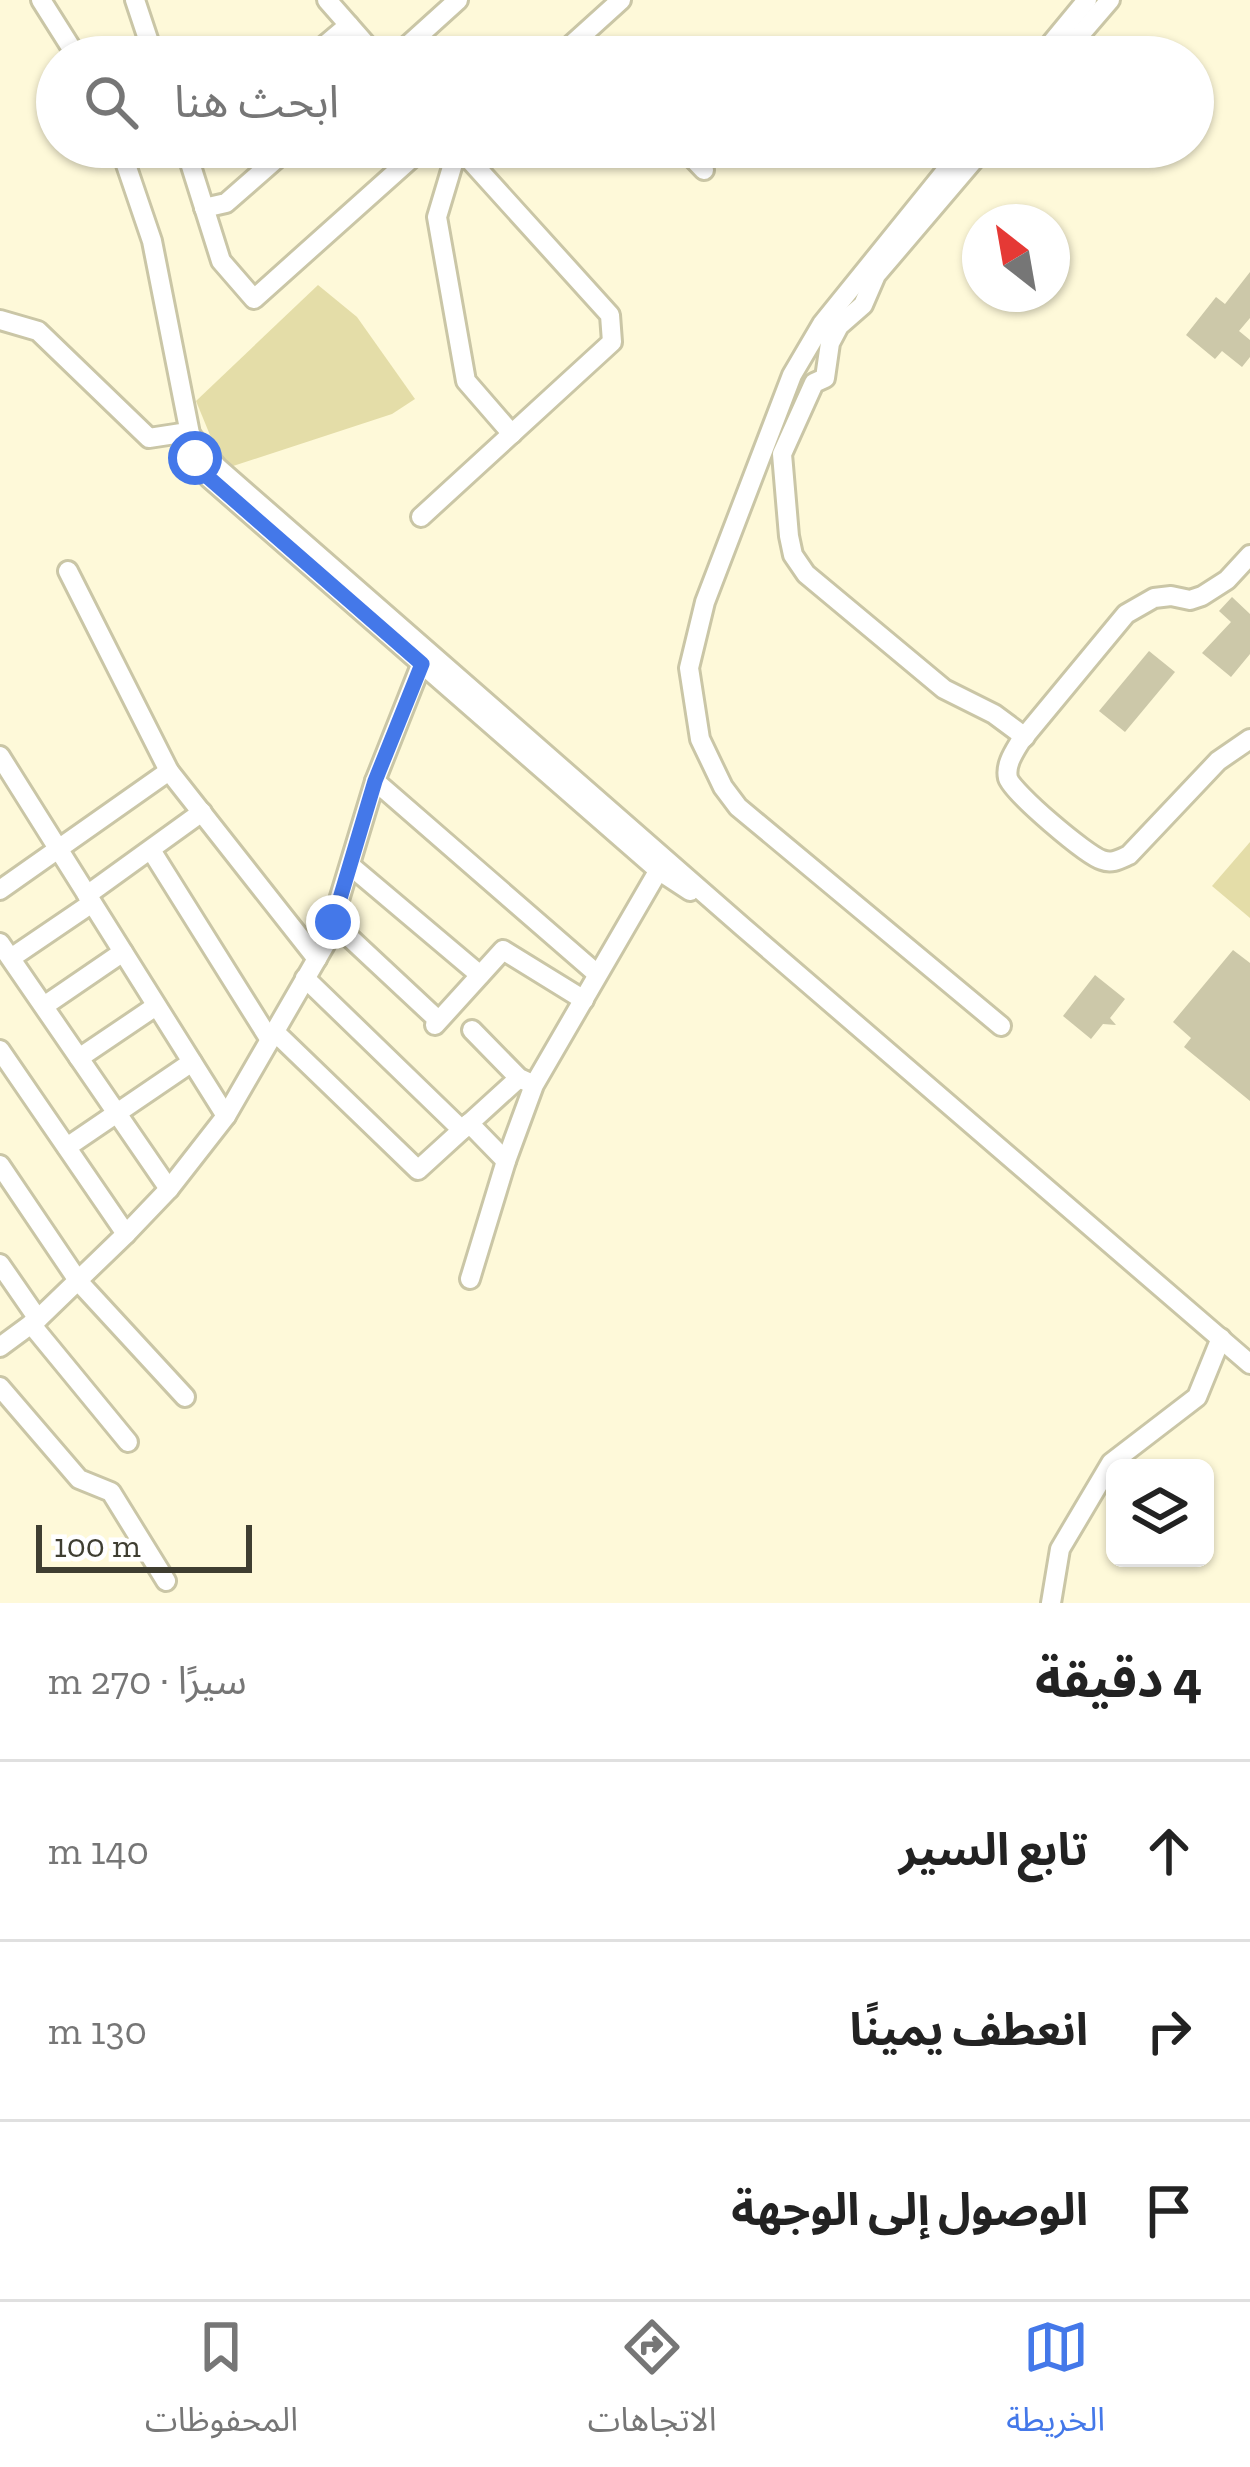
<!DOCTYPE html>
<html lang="ar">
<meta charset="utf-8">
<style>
:root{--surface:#fff;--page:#f6f6f6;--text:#222;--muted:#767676;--line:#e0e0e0;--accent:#4478e9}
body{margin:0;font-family:"Zilla Slab","Noto Sans Arabic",serif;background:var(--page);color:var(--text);direction:rtl}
.controls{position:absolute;right:36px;bottom:36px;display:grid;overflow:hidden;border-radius:18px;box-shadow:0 3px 9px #0004}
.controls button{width:108px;height:108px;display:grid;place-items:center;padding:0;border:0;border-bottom:3px solid var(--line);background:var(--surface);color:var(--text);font:60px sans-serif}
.compass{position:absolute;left:962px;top:204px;width:108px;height:108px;border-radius:50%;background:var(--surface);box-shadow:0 3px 9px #0004;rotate:329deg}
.scale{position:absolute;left:36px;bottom:30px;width:216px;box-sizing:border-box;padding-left:12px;border:6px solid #3f3e31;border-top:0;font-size:33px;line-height:42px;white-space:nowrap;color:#3f3e31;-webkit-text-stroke:9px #fff;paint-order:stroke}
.stop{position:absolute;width:36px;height:36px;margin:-27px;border:9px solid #4478e9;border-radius:50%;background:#fff}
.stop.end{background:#4478e9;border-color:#fff;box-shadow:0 3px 12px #0008}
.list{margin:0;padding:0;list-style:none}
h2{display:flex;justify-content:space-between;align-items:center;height:156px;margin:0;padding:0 48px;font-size:51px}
h2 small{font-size:39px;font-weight:400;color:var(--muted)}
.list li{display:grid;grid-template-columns:78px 1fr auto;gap:36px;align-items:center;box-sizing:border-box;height:180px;padding:0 48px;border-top:3px solid var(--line)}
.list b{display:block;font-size:45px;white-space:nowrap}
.list em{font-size:39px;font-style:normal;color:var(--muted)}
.icon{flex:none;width:66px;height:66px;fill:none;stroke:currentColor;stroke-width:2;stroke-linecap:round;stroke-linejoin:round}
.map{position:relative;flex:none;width:1250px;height:1603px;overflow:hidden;direction:ltr}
.search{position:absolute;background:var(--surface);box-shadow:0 3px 9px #0004;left:36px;right:36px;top:36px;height:132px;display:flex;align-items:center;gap:30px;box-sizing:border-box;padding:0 42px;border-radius:66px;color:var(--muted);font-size:45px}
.sheet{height:696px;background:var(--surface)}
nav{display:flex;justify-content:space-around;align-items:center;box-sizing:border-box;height:168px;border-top:3px solid var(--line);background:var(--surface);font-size:33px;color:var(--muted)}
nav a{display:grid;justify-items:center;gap:6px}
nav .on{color:var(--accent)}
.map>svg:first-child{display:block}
.green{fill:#e4dda8}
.building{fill:#ccc8a9}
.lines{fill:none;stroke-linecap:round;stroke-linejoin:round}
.minor-casing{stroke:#cac6a6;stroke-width:24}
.minor{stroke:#fff;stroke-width:18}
.route{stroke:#4478e9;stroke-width:15}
</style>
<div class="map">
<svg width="1250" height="1603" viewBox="0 0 1250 1603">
<rect width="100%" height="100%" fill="#fef9d9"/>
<!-- green -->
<g class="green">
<polygon points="318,285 357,317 415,399 392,414 230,467 219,457 196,401"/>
<polygon points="1250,842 1250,918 1212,886"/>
</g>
<!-- building -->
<g class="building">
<polygon points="1250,272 1250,318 1239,331 1250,340 1250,357 1242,367 1222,351 1215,359 1186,335 1216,297 1225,304"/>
<polygon points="1232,597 1250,614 1250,654 1231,677 1202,653 1231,622 1219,611"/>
<polygon points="1149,651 1175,672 1125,732 1099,711"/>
<polygon points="1233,950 1250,963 1250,1101 1184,1047 1191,1038 1173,1022"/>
<polygon points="1095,975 1125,999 1110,1018 1116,1025 1103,1024 1091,1039 1063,1016"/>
</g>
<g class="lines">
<!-- minor casing -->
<g class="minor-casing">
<g id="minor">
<polyline points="41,0 77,57"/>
<polyline points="135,0 154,57"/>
<polyline points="327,0 377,57"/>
<polyline points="311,57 349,25"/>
<polyline points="395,57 458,0"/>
<polyline points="558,57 621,0"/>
<polyline points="1040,57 1087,0"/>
<polyline points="1061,57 1110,0"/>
<polyline points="120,147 152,241 195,459 209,478 658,870 690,891"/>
<polyline points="185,147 221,261 254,299 424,147"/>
<polyline points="458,147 437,217 466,381 512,434"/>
<polyline points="682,147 704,170"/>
<polyline points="965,147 822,324 792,375 705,602 689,668 700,739 723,787 738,807 1001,1026"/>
<polyline points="985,147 876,275 863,305 839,326 830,343 825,378 814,383 782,454 789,536 793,555 806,574 944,689 994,714 1025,737"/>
<polyline points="204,208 226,203 290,147"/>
<polyline points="0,320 38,331 149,438 188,432"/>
<polyline points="188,432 217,467 744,928 1250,1364"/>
<polyline points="421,517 612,342 610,315 458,147"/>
<path d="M1250,555L1227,580L1202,596L1190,600L1171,596L1154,598L1126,614L1020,742C1014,752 1005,765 1008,778C1012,792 1086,855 1102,860C1112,864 1120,859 1129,855L1218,761L1250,739"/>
<polyline points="68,571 169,771 317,959"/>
<polyline points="0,756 226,1116"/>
<polyline points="375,781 596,973"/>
<polyline points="151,850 270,1040"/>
<polyline points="352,867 480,975"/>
<polyline points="0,890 169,771"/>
<polyline points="87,895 202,812"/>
<polyline points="333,922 438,1020"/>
<polyline points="0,943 169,1189"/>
<polyline points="11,958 92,903"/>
<polyline points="305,978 462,1130"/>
<polyline points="44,1006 123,952"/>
<polyline points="435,1025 503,950 584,1000"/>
<polyline points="472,1030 519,1078 530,1083"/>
<polyline points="275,1032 418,1170 519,1078"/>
<polyline points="0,1050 126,1234"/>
<polyline points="79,1058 156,1006"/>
<polyline points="469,1123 506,1161"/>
<polyline points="67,1147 192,1062"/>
<polyline points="0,1165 79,1282 185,1397"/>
<polyline points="0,1264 38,1319"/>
<polyline points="470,1279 506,1161 534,1085 664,861"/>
<polyline points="31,1324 128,1442"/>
<polyline points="0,1347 38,1319 126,1234 169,1189 226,1116 326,943 375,781 425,655"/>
<polyline points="0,1387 79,1479 111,1492 166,1581"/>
<polyline points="1051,1603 1060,1549 1111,1463 1197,1397 1221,1338"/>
</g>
</g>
<!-- minor -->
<use href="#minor" class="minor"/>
</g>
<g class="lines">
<!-- route -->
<polyline class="route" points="195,458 209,478 422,664 375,781 333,922"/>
</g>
</svg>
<div class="controls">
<button><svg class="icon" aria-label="layers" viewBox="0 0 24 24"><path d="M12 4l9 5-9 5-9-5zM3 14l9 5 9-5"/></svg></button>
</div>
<svg class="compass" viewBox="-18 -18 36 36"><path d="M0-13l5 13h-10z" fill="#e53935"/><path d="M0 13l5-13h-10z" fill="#767676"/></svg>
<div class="scale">100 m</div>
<div class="stop" style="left:195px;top:458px"></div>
<div class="stop end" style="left:333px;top:922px"></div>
<div class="search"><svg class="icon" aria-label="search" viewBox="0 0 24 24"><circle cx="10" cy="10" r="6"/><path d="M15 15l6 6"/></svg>ابحث هنا</div>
</div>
<section class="sheet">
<h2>4 دقيقة<small>سيرًا · 270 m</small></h2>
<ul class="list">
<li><svg class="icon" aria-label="ahead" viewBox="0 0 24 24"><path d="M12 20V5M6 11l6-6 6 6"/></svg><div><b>تابع السير</b></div><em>140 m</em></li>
<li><svg class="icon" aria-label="right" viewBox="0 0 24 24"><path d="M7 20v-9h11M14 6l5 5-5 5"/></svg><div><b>انعطف يمينًا</b></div><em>130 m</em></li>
<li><svg class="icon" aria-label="arrive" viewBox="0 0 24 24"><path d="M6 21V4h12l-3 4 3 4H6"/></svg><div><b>الوصول إلى الوجهة</b></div></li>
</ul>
</section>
<nav>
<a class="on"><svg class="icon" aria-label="map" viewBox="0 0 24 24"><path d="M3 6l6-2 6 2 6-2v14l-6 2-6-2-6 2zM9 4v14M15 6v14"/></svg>الخريطة</a>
<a><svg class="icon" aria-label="directions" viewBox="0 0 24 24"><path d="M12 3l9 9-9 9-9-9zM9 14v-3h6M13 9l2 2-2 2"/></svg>الاتجاهات</a>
<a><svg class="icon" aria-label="saved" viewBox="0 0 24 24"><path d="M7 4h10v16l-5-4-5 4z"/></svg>المحفوظات</a>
</nav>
